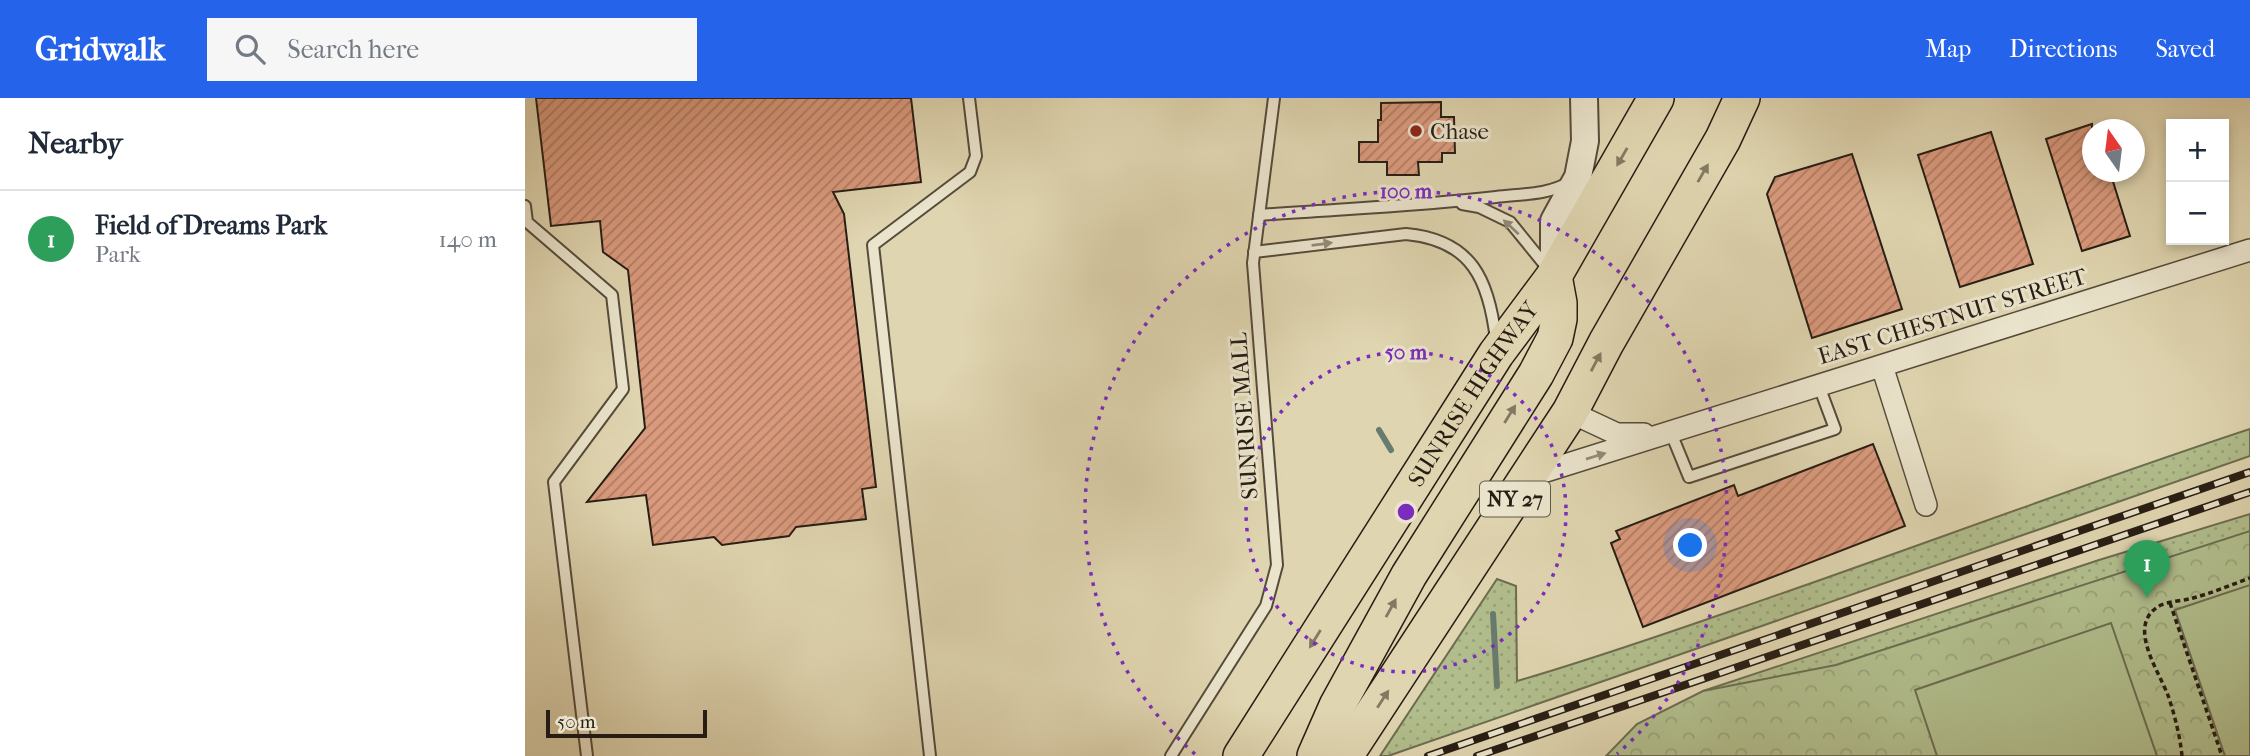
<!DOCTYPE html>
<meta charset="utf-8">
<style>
:root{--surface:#fff;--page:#f6f6f7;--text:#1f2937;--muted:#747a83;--line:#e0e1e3;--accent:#2563eb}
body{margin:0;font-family:"IM FELL French Canon",serif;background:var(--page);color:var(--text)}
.controls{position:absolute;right:21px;top:21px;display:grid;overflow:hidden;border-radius:0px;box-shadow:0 4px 10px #0003}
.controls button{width:63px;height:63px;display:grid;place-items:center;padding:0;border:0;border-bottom:2px solid var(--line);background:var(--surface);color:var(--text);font:35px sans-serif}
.compass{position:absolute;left:1557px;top:21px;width:63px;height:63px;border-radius:50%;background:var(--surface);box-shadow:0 4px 10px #0003;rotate:346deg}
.scale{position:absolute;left:21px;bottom:18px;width:161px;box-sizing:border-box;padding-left:7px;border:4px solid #271d14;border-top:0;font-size:19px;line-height:24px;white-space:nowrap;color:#271d14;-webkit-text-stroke:5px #eae4cc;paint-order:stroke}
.you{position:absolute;left:1166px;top:448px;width:24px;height:24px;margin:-18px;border:5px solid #fff;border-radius:50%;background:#1a73e8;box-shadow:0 0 0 10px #1a73e833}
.badge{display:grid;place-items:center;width:46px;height:46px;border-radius:50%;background:var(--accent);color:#fff;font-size:23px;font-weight:700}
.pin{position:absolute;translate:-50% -58px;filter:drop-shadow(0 2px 4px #0008)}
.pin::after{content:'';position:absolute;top:37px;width:24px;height:21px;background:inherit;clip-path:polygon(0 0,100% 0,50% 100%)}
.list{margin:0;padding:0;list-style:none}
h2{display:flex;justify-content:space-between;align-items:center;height:91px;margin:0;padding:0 28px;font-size:30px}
h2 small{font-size:23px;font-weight:400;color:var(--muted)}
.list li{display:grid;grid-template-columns:46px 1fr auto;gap:21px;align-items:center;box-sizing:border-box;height:98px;padding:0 28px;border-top:2px solid var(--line)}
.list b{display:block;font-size:26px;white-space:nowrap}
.list p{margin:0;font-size:23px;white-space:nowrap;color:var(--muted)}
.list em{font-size:23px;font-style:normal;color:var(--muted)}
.icon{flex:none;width:38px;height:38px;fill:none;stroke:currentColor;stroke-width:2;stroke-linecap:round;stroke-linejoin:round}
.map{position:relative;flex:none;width:1725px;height:658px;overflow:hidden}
header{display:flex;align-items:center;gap:42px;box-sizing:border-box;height:98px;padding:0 35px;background:var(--accent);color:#fff}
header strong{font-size:33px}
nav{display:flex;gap:38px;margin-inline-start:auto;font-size:24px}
.search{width:490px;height:63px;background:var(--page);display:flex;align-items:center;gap:18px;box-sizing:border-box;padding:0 24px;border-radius:0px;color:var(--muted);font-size:26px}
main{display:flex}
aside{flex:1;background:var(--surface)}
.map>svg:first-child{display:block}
.grass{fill:url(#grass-dots);stroke:#6c6d50;stroke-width:2}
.forest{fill:url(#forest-crowns);stroke:#6c6d50;stroke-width:2}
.pitch{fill:#b1bd8c;stroke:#6c6d50;stroke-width:2}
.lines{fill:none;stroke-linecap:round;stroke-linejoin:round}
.stream{stroke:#687b6f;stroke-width:6}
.building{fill:url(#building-hatch);stroke:#271d14;stroke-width:2}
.service-casing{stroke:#554b3b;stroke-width:14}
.minor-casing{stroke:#554b3b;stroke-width:24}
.tertiary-casing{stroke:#554b3b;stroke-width:30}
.trunk-casing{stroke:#271d14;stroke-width:38}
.path{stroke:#271d14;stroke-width:3.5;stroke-dasharray:5 3.5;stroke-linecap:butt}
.service{stroke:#eae4cc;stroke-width:10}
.minor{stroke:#eae4cc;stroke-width:21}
.tertiary{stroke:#eae4cc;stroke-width:26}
.trunk{stroke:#dfd5b0;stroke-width:35}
.rail-casing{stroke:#271d14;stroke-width:8}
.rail{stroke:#eae4cc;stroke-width:5;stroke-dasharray:16;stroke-linecap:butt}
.oneway{fill:#837962}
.oneway2{fill:#928a79}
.ring{fill:none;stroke:#7b2cbf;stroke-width:3.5;stroke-dasharray:3.5 7}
.poi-dot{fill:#8f2418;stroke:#eae4cc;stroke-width:2.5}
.labels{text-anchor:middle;stroke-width:6;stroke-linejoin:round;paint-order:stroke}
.shield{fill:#eae4cc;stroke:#62594b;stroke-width:2}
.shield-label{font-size:21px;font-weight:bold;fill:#271d14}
.poi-label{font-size:23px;fill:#271d14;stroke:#eae4cc;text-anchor:start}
.street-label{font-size:23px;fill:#271d14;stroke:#eae4cc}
.centre{fill:#7b2cbf;stroke:#eae4cc;stroke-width:3.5}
.ring-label{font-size:21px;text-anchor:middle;font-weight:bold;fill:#7b2cbf;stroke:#eae4cc;stroke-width:6;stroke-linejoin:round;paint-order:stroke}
</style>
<header>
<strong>Gridwalk</strong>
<div class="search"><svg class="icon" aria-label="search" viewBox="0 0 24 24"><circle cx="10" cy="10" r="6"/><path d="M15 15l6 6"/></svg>Search here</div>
<nav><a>Map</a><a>Directions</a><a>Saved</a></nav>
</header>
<main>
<aside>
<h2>Nearby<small></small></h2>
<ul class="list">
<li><span class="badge" style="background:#2e9e5b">1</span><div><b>Field of Dreams Park</b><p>Park</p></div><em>140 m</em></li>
</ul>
</aside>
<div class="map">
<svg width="1725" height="658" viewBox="0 0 1725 658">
<defs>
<pattern id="grass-dots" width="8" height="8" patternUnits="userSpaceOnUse" patternTransform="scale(1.75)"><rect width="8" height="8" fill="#b1bd8c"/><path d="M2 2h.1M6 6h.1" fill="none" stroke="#98a278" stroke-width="1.8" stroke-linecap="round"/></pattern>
<pattern id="forest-crowns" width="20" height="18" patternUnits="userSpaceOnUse" patternTransform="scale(1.75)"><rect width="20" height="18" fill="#b1bd8c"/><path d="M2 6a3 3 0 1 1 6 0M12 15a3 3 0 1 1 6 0" fill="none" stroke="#98a278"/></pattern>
<pattern id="building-hatch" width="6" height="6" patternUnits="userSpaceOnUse" patternTransform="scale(1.75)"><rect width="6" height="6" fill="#da9a7d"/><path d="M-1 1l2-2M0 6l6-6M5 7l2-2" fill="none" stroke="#b17d65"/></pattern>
</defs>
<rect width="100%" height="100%" fill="#dfd5b0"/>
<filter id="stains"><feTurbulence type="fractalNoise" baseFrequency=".00286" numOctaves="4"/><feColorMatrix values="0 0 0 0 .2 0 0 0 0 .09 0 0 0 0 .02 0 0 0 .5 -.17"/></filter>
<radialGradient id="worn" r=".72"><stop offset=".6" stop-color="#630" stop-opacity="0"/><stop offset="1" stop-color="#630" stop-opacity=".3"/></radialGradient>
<!-- grass -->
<g class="grass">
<path d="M1725,331V358L863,658H855L972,481L991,488L992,583C1065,562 1137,537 1209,512C1381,453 1552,388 1725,331Z"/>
<polygon points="1725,416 1725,456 1340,582 1178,593 1574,462"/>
</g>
<!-- forest -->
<polygon class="forest" points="1725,433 1725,658 1081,658 1112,626 1178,593 1311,567"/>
<!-- pitch -->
<g class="pitch">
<polygon points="1725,487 1725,658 1700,658 1650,512"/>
<polygon points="1586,525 1632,658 1412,658 1390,592"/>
</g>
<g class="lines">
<!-- stream -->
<g class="stream">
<polyline points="854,332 866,352"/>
<polyline points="968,516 972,588"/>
</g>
</g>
<!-- building -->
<g class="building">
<polygon points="11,0 386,0 396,84 308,94 319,116 351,389 337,391 341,421 271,429 264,438 197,447 189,439 128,447 121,397 62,404 120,330 103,172 78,154 75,123 26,128"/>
<polygon points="916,4 916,19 929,19 930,55 917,55 917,64 893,64 894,77 862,77 862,64 834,64 834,44 853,44 853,22 856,22 856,5"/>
<polygon points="1567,26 1567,74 1585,74 1605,138 1557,153 1521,41"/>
<polygon points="1466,34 1508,166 1435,189 1393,57"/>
<polygon points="1327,56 1377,211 1287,240 1242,96 1250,79"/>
<polygon points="1348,346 1380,428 1118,529 1086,445 1095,441 1091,433 1209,387 1213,398"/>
</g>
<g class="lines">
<!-- service casing -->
<g class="service-casing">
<g id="service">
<polyline points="937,106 954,109 985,124 1024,172"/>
<polyline points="0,108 2,124 87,197 98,291 29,384 62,658"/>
<path d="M734,117C813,111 892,108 971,99C995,96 1024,97 1044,84"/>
<path d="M729,154L881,136C947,142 964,182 971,242"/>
<polyline points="1146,335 1164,379 1310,331 1294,288"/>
<polyline points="405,658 348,147 445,74 451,58 444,0"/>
<polyline points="646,658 741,508 752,467 728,165 749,0"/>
</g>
</g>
<!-- minor casing -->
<g class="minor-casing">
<g id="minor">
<polyline points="1357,268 1401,407"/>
<polyline points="1045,314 1092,336 1119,336"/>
<polyline points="1005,378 1725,152"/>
</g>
</g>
<!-- tertiary casing -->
<g class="tertiary-casing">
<polyline id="tertiary" points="1029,177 1029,123 1053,79 1060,43 1059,0"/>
</g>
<!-- trunk casing -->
<g class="trunk-casing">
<g id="trunk">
<path id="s1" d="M716,658L971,256L1029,178L1131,0"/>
<polyline points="790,658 812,608 884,477 1011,276 1030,240 1034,221 1034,205 1029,178"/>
<polyline points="820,658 1045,314 1081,245 1198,41 1217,0"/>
</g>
</g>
<!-- path -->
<g class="path">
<polyline points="1645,505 1697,658"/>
<path d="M1657,658C1655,638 1650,619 1644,600C1635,574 1599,526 1636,507C1645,503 1658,503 1668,500C1687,495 1706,487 1725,480"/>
</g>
<!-- service -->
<use href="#service" class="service"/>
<!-- minor -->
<use href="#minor" class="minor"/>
<!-- tertiary -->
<use href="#tertiary" class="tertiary"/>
<!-- trunk -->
<use href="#trunk" class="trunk"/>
<!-- rail casing -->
<g class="rail-casing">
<g id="rail">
<polyline points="903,658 1725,374"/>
<polyline points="952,658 1725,394"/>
</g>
</g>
<!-- rail -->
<use href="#rail" class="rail"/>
</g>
<!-- one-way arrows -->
<defs><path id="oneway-solid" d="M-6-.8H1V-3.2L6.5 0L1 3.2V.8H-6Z" transform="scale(1.75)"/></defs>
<g class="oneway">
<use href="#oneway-solid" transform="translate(1097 59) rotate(120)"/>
<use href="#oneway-solid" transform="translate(1178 75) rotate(-60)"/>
<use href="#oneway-solid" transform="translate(1071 264) rotate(-62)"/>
<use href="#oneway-solid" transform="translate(985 316) rotate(-58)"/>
<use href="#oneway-solid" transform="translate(866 510) rotate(-61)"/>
<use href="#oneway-solid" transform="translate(790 541) rotate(122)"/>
<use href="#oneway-solid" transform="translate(858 601) rotate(-57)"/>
</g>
<g class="oneway2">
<use href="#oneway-solid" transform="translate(986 129) rotate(-137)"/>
<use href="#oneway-solid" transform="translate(797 146) rotate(-7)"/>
<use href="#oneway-solid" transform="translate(1071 358) rotate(-17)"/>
</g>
<!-- distance rings -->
<g class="ring">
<circle cx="881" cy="414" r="160"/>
<path d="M670 656A321 321 0 1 1 1092 656"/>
</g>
<!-- markers -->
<circle class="poi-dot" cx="891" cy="33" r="7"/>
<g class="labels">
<!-- shield labels -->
<rect class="shield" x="955" y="383.5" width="70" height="35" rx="5"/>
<g class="shield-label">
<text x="990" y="408">NY 27</text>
</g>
<!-- poi labels -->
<g class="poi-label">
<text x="905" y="41">Chase</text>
</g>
<!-- street labels -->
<g class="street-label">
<text transform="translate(1427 218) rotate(-17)" y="8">EAST CHESTNUT STREET</text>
<text dy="8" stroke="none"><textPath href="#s1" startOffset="430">SUNRISE HIGHWAY</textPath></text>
<text transform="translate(719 318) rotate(-94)" y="8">SUNRISE MALL</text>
</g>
</g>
<circle cx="881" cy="414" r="10" class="centre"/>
<g class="ring-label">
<text x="881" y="100">100 m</text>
<text x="881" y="261">50 m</text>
</g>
<rect width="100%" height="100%" filter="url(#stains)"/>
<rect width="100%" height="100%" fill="url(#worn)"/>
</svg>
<div class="controls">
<button>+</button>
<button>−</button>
</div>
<svg class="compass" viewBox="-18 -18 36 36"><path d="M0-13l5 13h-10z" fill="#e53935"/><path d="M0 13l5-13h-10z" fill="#747a83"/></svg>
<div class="scale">50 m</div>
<div class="you"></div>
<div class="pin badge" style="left:1622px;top:500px;background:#2e9e5b">1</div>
</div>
</main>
